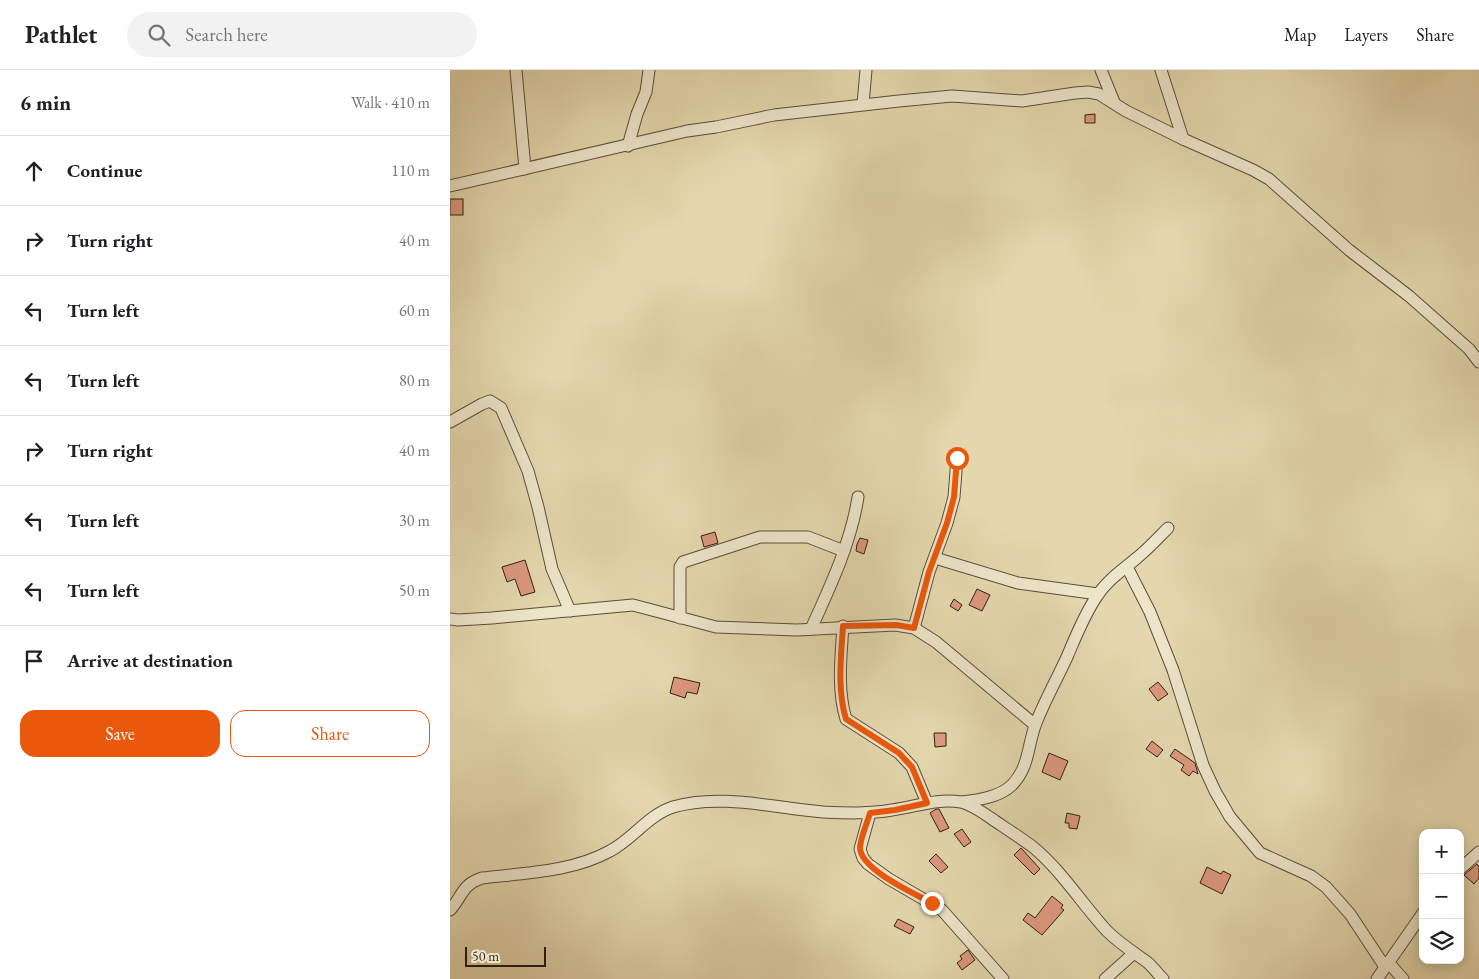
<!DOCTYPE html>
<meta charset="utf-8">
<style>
:root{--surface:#fff;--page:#f2f2f2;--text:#202124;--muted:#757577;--line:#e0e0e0;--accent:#ea580c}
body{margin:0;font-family:"EB Garamond",serif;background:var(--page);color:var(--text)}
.controls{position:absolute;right:15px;bottom:15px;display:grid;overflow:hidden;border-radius:10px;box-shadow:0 2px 12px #0003}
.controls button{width:45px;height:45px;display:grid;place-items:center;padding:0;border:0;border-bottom:1px solid var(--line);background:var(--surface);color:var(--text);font:25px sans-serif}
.scale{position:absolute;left:15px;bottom:12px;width:81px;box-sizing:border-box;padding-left:5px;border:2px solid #2f1f14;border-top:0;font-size:14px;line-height:18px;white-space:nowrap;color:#2f1f14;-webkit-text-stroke:4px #ede5ca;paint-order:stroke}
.stop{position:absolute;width:15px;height:15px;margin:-11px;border:4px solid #ea580c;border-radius:50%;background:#fff}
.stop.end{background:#ea580c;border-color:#fff;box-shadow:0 1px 5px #0008}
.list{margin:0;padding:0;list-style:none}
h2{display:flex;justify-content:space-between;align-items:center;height:65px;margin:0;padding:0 20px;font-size:21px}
h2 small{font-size:16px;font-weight:400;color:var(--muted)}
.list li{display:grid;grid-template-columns:32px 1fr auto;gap:15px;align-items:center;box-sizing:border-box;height:70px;padding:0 20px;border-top:1px solid var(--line)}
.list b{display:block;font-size:19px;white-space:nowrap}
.list em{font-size:16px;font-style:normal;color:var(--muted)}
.actions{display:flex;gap:10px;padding:15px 20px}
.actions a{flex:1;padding:11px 0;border:1px solid var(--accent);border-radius:15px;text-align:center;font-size:18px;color:var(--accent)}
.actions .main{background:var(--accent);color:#fff}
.icon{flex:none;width:28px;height:28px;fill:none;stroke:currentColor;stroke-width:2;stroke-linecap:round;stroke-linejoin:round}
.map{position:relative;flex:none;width:1029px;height:909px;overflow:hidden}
header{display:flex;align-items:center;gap:30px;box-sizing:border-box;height:70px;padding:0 25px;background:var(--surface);border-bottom:1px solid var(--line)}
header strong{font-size:24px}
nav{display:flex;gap:28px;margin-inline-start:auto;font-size:18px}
.search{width:350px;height:45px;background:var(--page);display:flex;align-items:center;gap:12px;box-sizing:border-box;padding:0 18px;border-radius:28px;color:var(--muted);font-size:19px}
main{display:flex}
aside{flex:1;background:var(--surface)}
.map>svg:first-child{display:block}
.building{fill:#dc987d;stroke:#2f1f14}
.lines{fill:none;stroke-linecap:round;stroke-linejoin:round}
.minor-casing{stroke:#5c4d3a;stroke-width:13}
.minor{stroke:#ede5ca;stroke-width:11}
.route{stroke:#ea580c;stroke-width:6}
</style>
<header>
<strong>Pathlet</strong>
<div class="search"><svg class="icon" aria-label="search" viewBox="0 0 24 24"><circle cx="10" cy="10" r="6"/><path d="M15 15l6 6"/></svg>Search here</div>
<nav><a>Map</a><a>Layers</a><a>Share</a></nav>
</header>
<main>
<aside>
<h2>6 min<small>Walk · 410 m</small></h2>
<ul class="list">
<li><svg class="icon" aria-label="ahead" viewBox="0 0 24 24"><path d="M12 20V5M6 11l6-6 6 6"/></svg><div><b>Continue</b></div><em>110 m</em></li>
<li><svg class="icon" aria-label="right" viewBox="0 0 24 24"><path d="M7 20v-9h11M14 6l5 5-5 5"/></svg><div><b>Turn right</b></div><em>40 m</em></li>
<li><svg class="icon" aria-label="left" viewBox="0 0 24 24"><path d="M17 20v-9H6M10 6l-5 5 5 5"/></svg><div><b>Turn left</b></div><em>60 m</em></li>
<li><svg class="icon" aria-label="left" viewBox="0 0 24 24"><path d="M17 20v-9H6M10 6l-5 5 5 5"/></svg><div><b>Turn left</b></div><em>80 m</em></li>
<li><svg class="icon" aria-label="right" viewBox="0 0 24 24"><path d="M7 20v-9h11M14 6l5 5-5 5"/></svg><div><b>Turn right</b></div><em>40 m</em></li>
<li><svg class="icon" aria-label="left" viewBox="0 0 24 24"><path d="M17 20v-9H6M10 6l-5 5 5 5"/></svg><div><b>Turn left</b></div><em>30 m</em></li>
<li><svg class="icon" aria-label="left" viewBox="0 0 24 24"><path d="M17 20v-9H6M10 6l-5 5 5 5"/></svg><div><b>Turn left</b></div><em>50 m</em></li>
<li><svg class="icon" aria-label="arrive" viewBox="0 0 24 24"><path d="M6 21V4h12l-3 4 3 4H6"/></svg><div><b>Arrive at destination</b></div></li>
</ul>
<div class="actions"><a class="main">Save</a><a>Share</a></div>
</aside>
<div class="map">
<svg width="1029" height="909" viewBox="0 0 1029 909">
<rect width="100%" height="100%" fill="#e4d7ad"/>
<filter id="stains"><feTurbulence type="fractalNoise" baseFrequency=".004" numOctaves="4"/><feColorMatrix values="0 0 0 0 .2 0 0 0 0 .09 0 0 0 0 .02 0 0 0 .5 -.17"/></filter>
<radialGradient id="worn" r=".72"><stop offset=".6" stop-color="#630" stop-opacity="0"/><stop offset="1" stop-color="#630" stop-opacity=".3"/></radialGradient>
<!-- building -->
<g class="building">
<polygon points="645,44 645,53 635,53 635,45"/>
<rect x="0" y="129" width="13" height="16"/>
<polygon points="265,462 268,473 254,477 251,466"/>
<polygon points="410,468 418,470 414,484 406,481 407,474"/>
<polygon points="75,490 85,522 71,526 65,509 57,512 52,497"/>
<polygon points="527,519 540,525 532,541 519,535"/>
<polygon points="504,529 512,535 508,541 500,536"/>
<polygon points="224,607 250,613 247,624 237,622 235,628 220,623"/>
<polygon points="708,612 718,624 708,631 699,619"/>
<polygon points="484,663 496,663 496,676 485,677"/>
<polygon points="702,671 713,680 707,687 696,679"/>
<polygon points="725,679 745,693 748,704 743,701 739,706 731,700 734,695 720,686"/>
<polygon points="599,683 618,691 610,710 592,702"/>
<polygon points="486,739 489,739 499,758 490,762 480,743"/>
<polygon points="617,743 630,746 627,759 619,758 619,753 615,753"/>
<polygon points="512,759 521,772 514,777 504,764"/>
<polygon points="571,778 590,799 584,805 564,785"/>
<polygon points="486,784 498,797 491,803 479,791"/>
<polygon points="1027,794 1029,797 1029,808 1024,814 1014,805"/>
<polygon points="757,797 771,804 773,801 781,805 772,824 750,813"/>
<polygon points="602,826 613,835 611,838 614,840 592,865 573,850 578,843 585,848"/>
<polygon points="448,849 464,857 460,864 444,856"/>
<polygon points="518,880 525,890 512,900 507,893 512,889 510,886"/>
</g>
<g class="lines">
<!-- minor casing -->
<g class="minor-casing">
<g id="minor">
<polyline points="66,0 75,99"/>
<polyline points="651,0 664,32"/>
<polyline points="711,0 733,69"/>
<polyline points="413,34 416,0"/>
<polyline points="178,76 187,44 196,22 199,0"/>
<polyline points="0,116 237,61 266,57 324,45 449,31 502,26 572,31 625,23 638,22 649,24 676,41 733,69 803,100 819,109 899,180 959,226 1019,279 1029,292"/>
<polyline points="0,352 32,334 40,331 51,338 78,401 88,437 102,499 120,541"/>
<polyline points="485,488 568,513 648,524"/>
<polyline points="677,497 700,542 723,600 753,695 765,721 780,747 810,783 861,806 876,817 900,844 935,897"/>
<polyline points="230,548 230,497 233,492 310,467 358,467 394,481"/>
<polyline points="0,549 8,550 42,548 183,535 266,557 347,560 445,555 464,558 486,572 585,655"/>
<path d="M393,556C391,586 387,620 396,649L449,683L462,697L477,733"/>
<polyline points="464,558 479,502 497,453 504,427 507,388"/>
<path d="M361,559C380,517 401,473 408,427"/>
<path d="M512,732C528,730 550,727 562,715C580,696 577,676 586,653C595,630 607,609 617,587C626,566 634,545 647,526C657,510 674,499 688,487C699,478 708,468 718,458"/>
<polyline points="420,743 410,779 413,788 418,794 439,809 492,840 553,909"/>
<polyline points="1010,799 1029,782"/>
<path d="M0,840C13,826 11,815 32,808C75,803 122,802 160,781C183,769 198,745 223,737C269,723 325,738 373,742C396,743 419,744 442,740C465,737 487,728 511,732C523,735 535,744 545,751C557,759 571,768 583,777C612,801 632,834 657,861C669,873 683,882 697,892C703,897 707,903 713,909"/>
<polyline points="938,892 953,909"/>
<polyline points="655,909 684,883"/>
<polyline points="927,909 973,843"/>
</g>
</g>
<!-- minor -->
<use href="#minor" class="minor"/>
</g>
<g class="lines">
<!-- route -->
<path class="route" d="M482,833C465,824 409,799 410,777C411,766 417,754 420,743L445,740L477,733L462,697L449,683L396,649C387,620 391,586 393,556L446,555L464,558L479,502L497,453L504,427L507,388"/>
</g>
<rect width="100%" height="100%" filter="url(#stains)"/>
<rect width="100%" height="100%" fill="url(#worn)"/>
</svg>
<div class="controls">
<button>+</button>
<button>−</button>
<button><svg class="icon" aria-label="layers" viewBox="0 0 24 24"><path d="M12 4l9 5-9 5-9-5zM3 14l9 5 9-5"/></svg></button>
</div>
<div class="scale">50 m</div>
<div class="stop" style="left:507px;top:388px"></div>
<div class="stop end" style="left:482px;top:833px"></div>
</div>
</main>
